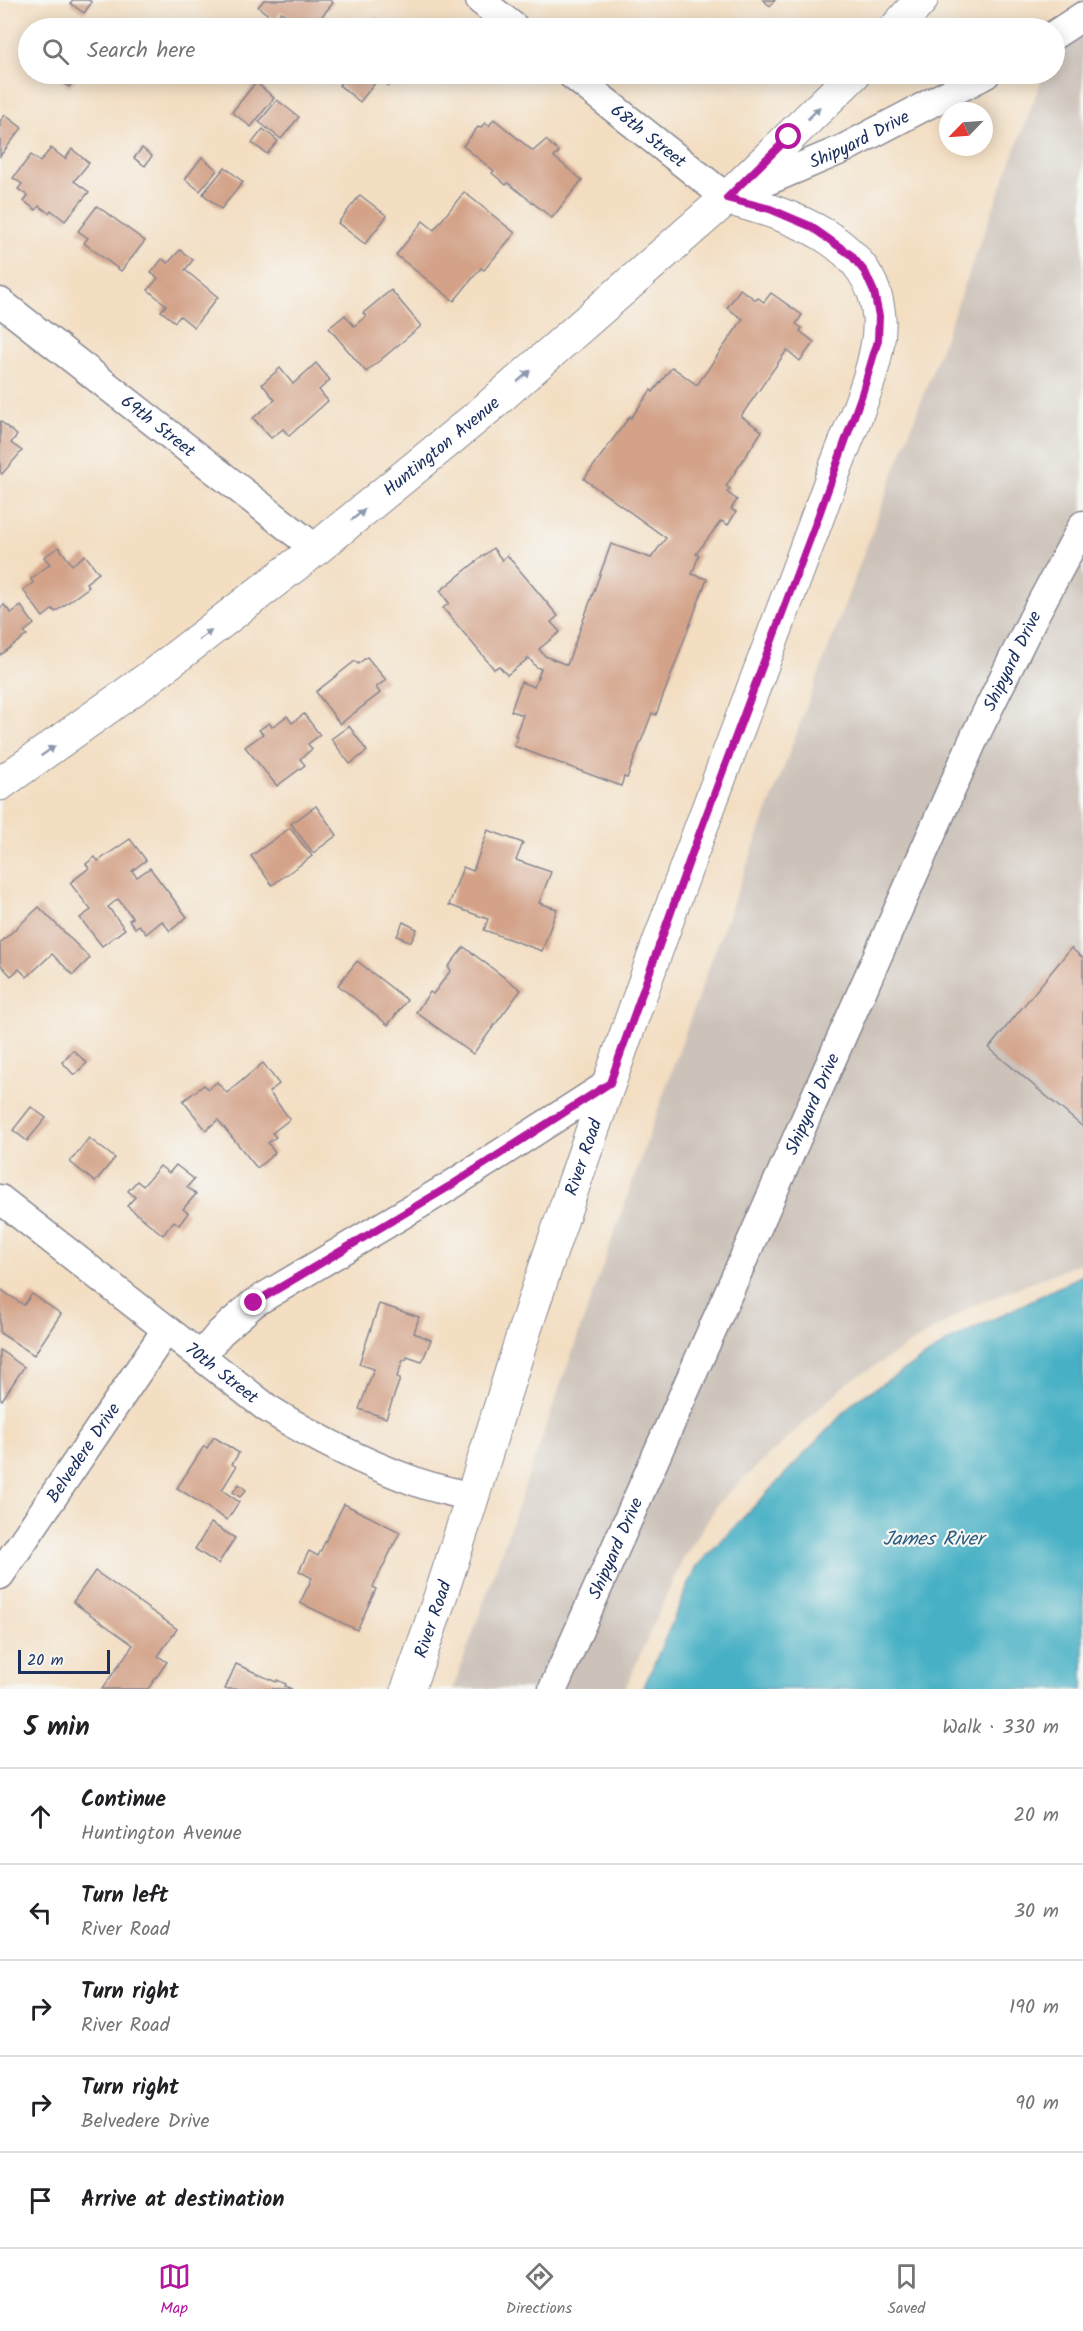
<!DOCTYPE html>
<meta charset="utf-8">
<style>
:root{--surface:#fff;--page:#f6f6f6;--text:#202124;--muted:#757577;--line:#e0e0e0;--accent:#b5179e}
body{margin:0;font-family:Kalam,sans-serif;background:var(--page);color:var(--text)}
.compass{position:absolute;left:939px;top:102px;width:54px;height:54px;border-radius:50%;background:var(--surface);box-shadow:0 3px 15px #0003;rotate:245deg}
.scale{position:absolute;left:18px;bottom:15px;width:92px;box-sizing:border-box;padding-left:6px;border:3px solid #1b2f5e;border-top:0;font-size:16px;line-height:21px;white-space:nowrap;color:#1b2f5e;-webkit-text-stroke:4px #f6f6f2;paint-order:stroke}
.stop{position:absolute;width:18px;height:18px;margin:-14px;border:4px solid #b5179e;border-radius:50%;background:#fff}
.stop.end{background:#b5179e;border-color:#fff;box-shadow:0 2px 6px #0008}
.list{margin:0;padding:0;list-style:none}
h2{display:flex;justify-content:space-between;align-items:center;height:78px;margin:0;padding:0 24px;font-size:26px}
h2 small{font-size:20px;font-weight:400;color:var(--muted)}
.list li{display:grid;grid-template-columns:39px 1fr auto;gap:18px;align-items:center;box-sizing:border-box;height:96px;padding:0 24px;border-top:2px solid var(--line)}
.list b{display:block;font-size:22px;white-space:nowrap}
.list p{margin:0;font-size:20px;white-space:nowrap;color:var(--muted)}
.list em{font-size:20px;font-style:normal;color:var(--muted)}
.icon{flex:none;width:33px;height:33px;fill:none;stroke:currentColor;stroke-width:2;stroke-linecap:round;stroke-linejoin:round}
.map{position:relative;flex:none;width:1083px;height:1689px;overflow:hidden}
.search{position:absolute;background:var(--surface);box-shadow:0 3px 15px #0003;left:18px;right:18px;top:18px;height:66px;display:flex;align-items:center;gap:15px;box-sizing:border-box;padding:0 21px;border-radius:33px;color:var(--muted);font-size:22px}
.sheet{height:558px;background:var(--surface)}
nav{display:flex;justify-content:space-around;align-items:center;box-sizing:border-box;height:84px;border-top:2px solid var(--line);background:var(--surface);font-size:16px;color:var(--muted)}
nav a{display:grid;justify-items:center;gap:3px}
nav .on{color:var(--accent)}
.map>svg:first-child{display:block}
.industrial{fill:#ccc2b9}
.water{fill:#47b0c5;stroke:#317092;stroke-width:1.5}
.building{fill:#d3a288}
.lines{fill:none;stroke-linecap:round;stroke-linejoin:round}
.street-casing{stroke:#878690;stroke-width:31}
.secondary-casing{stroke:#878690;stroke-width:35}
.primary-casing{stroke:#878690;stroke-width:35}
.street{stroke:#fff;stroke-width:28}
.secondary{stroke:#fff;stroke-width:33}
.primary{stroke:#fff;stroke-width:33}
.oneway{fill:#8d97ae}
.route{stroke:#b5179e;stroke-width:8}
.labels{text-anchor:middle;stroke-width:4.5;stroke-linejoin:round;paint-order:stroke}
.street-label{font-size:18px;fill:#1b2f5e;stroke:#f6f6f2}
.water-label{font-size:20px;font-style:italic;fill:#2a5c82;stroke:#f6f6f2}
</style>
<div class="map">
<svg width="1083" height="1689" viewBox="0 0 1083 1689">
<rect width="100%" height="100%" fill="#f6f6f2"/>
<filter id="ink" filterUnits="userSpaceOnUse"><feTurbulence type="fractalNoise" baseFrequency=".0167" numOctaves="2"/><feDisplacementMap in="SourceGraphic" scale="12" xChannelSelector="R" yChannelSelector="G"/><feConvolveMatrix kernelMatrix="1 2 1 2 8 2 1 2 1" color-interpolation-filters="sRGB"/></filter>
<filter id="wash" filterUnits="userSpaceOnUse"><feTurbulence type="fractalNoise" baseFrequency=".008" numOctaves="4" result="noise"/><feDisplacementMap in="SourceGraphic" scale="24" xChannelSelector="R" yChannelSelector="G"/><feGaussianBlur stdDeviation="1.35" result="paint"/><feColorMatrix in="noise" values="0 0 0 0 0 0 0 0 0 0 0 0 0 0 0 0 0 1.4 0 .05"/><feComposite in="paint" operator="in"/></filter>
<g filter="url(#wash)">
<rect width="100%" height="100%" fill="#f3dec2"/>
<!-- industrial -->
<polygon class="industrial" points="1081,0 1083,0 1083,1262 972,1306 847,1383 720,1501 681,1562 625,1689 453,1689 701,988 1041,81 1045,74 1054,74 1055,53"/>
<!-- water -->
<polygon class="water" points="1083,1275 1083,1689 643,1689 697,1566 855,1401 953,1339"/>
<g id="blocks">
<!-- building -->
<g class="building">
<polygon points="73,0 88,0 92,2 84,13 70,3"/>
<polygon points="264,0 330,0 333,3 312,28 304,28 281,12 275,20 258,7"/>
<polygon points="763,0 775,0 770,6"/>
<polygon points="376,19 387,28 368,28"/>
<polygon points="356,21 365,28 350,28"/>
<polygon points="53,74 79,74 69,87"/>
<polygon points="338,74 399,74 389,86 379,78 360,102 339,85 344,78"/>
<polygon points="256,82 274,98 251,127 232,112"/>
<polygon points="277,100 299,117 281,139 259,122"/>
<polygon points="5,115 22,128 0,156 0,121"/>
<polygon points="494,119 533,151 546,140 559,152 554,157 582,180 552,218 508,183 506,185 492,173 494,171 463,146 478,127 480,128 485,123 489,126"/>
<polygon points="263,129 278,141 267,154 252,143"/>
<polygon points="51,148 65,159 72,149 89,163 74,181 89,192 65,221 51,210 49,213 39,206 36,210 24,201 28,196 18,189 22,184 13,178 31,155 40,162"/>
<polygon points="142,148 152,156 145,166 134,158"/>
<polygon points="202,157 217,170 200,191 185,179"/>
<polygon points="225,167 243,182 221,209 203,194"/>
<polygon points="464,192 515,233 484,270 481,268 454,301 396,255 423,221 434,230"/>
<polygon points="360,195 387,216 365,244 338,223"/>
<polygon points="97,206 145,241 121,271 84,243 88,238 78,231"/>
<polygon points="180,250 193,260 185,270 218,297 194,327 180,316 175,322 161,311 166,305 148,290 158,278 151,273 162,259 168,263"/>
<polygon points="740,289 756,300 758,298 764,302 771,293 802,315 796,324 802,328 800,331 814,342 800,361 787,350 741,416 762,431 726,486 730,489 727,492 737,500 731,509 736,512 728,525 721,521 696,554 699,555 692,574 707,579 656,715 652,713 627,778 624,777 621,786 514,746 518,737 515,736 523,715 511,711 521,682 534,687 541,669 536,667 529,658 507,675 499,666 494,669 443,608 449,603 440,591 493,548 502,560 507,555 558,616 551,622 560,632 539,649 545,656 567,665 611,544 651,558 666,538 584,479 630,416 631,418 651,390 653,392 672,367 697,385 743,319 727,308"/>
<polygon points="391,290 421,326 366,372 329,328 345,315 354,326 366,316 363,313"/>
<polygon points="316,363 330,380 319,390 328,401 289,436 283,429 271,438 253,418 275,400 262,384 280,368 293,384"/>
<polygon points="0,421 17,435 11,443 22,451 2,474 0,472"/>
<polygon points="59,547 72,565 85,555 99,573 86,583 89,587 55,612 53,609 43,617 23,590 33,583 31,579 50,564 44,557"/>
<polygon points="4,605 11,613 21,606 34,624 24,632 27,635 0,655 0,608"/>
<polygon points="367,657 386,680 376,687 380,693 340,724 316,692 355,661 358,664"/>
<polygon points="304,714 320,735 308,744 312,749 300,759 305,765 277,786 245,747 263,734 259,730 269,723 272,727 287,716 292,723"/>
<polygon points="349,726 367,751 350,764 331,739"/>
<polygon points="316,806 337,835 313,853 291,824"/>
<polygon points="290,828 312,856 272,885 251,856"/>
<polygon points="488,830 523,843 516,860 551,872 539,903 557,909 542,951 484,930 488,919 449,905 463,867 473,871"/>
<polygon points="130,839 146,860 132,871 137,877 150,868 187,917 170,931 162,921 146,934 139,925 135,928 129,920 133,918 118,899 108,907 125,929 102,946 80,918 91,910 70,883 89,868 86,864 95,857 98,861"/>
<polygon points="39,907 90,958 73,975 52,954 27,977 19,969 11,976 0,964 0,943"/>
<polygon points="403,922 417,929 411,942 397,936"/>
<polygon points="464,947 521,990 473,1054 416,1012 430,992 433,994 451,970 448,967"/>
<polygon points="1071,948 1083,958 1083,1127 989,1048"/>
<polygon points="357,961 407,1000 388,1025 338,985"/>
<polygon points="73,1050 87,1063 74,1075 62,1062"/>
<polygon points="263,1063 279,1084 269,1092 290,1119 272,1133 276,1137 268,1143 275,1153 257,1168 218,1120 206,1130 183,1101 204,1085 208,1089 217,1082 227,1093"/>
<polygon points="31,1107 46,1118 27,1141 13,1130"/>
<polygon points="89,1138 115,1158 95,1182 70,1162"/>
<polygon points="176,1165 194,1179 187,1187 196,1194 183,1209 188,1213 179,1225 174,1221 163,1235 127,1206 135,1197 128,1191 137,1181 143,1186 160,1166 169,1173"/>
<polygon points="0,1289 24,1305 32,1294 61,1314 34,1355 0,1333"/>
<polygon points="379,1304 419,1317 414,1333 431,1340 422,1362 407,1357 406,1360 403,1360 397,1377 400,1379 386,1418 359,1409 374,1369 359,1364"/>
<polygon points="0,1350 24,1367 2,1400 0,1398"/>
<polygon points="214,1437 239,1453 232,1464 236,1467 222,1490 239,1502 227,1520 177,1488 204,1446 207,1448"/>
<polygon points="239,1484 246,1490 240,1497 233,1492"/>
<polygon points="344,1504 400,1532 373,1587 376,1589 357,1630 300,1603 312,1578 299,1571 309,1551 318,1556"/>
<polygon points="211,1523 235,1538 218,1564 195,1549"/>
<polygon points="95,1571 177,1629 158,1656 167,1662 148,1689 102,1689 133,1645 73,1602"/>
<polygon points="236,1664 276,1682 277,1680 286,1684 285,1686 292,1689 225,1689"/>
</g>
</g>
</g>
<g filter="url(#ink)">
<use href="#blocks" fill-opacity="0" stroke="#878690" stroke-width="1.5"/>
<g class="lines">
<!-- street casing -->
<g class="street-casing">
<g id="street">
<polyline points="480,0 515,28"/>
<polyline points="1054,35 1083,16"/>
<path id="s1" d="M571,74L727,198L843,149L986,74"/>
<path id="s2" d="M0,302L316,549"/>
<path id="s3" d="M0,1199L267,1408C313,1437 362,1462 414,1481C432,1488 453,1492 472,1497"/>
<polyline points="201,1356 220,1333 254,1303 450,1186 610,1083"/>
<path id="s4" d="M0,1575L166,1330"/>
<path id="s5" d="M553,1689L975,736L1033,618L1083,525"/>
</g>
</g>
<!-- secondary casing -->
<g class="secondary-casing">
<g id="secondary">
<path id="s6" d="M408,1689C451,1572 486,1451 524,1332C576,1174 632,1016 689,860C737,729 788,600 835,469C851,426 882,362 879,318C874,240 789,215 727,198"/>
</g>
</g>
<!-- primary casing -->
<g class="primary-casing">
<g id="primary">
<polyline points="896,28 921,0"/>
<path id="s7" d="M0,784L149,678L316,549L483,412L727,198L854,74"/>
</g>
</g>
<!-- street -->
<use href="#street" class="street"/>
<!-- secondary -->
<use href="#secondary" class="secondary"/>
<!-- primary -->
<use href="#primary" class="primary"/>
</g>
<!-- one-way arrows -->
<defs><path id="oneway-solid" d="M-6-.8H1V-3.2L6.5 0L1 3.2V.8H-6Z" transform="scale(1.5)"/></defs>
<g class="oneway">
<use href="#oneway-solid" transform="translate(814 113) rotate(-45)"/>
<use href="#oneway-solid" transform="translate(524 376) rotate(-41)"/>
<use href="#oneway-solid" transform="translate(358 515) rotate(-39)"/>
<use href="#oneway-solid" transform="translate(205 635) rotate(-38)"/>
<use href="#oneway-solid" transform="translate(48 751) rotate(-36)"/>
</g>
</g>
<g class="lines" filter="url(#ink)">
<!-- route -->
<polyline class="route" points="254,1303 450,1186 610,1083 691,856 817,520 862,394 878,340 879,316 874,292 865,272 851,255 810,226 770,209 727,198 789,137"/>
</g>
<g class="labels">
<!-- street labels -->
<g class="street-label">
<text dy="6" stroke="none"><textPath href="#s1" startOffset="99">68th Street</textPath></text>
<text dy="6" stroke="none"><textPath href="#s1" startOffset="344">Shipyard Drive</textPath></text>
<text dy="6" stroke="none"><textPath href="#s2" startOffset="201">69th Street</textPath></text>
<text dy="6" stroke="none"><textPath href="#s7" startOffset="556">Huntington Avenue</textPath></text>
<text dy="6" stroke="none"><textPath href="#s5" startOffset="1126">Shipyard Drive</textPath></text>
<text dy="6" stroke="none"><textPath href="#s5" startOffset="640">Shipyard Drive</textPath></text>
<text dy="6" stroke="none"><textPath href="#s6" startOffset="560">River Road</textPath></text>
<text dy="6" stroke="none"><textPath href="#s3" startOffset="282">70th Street</textPath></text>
<text dy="6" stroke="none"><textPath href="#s4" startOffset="148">Belvedere Drive</textPath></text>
<text dy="6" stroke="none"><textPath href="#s5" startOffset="154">Shipyard Drive</textPath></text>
<text dy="6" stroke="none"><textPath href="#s6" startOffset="74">River Road</textPath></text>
</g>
<!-- water labels -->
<g class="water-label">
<text x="933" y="1545">James River</text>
</g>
</g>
</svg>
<svg class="compass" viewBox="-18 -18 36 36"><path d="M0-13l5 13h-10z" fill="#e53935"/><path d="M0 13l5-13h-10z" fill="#757577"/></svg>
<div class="scale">20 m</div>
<div class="stop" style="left:789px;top:137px"></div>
<div class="stop end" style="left:254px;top:1303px"></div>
<div class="search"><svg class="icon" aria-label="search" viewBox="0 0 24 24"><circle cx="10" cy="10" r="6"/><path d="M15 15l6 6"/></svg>Search here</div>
</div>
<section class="sheet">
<h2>5 min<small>Walk · 330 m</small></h2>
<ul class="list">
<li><svg class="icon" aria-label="ahead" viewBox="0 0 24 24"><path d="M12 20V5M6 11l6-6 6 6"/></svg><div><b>Continue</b><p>Huntington Avenue</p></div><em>20 m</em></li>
<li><svg class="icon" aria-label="left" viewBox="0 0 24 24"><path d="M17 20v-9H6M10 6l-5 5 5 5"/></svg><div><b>Turn left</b><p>River Road</p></div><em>30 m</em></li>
<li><svg class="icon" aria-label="right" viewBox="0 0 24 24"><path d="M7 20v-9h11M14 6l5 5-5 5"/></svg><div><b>Turn right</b><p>River Road</p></div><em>190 m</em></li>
<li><svg class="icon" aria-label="right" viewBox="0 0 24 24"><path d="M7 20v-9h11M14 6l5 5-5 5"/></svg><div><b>Turn right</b><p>Belvedere Drive</p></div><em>90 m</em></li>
<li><svg class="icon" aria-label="arrive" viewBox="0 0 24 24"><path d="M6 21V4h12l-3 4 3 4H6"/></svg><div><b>Arrive at destination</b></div></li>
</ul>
</section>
<nav>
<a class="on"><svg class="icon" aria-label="map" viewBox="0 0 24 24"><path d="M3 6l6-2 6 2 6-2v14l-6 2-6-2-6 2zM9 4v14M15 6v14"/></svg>Map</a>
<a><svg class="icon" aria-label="directions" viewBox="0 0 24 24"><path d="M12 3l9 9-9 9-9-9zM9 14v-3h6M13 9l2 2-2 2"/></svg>Directions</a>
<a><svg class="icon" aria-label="saved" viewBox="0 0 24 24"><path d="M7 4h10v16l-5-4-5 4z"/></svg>Saved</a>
</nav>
